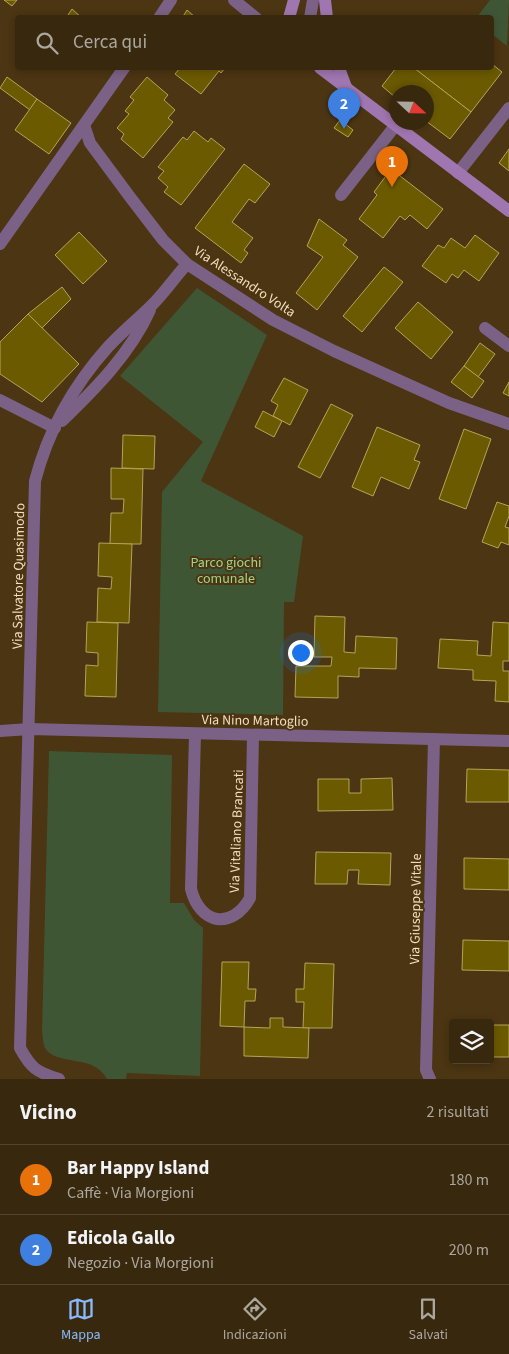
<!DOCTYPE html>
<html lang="it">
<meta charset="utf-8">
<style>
:root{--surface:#38280e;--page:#3f3017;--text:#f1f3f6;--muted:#aba69e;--line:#52442e;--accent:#8abafc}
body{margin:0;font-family:"Source Sans 3",sans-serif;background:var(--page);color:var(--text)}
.controls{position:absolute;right:15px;bottom:15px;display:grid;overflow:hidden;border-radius:5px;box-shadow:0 2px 8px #0003}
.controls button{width:45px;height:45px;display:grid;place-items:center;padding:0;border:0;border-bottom:1px solid var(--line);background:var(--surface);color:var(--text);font:25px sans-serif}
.compass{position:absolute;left:389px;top:85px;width:45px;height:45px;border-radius:50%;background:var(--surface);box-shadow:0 2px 8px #0003;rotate:112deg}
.you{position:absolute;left:300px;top:652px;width:18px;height:18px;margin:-12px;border:4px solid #fff;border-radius:50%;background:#1a73e8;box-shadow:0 0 0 8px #1a73e833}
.badge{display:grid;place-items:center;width:32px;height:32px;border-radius:50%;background:var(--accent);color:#fff;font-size:16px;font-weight:700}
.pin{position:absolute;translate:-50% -41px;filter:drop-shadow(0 1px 2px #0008)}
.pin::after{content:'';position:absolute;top:26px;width:18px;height:15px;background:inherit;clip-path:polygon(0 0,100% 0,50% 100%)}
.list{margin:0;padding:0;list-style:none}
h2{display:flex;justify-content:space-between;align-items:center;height:65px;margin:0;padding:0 20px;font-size:21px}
h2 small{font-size:16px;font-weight:400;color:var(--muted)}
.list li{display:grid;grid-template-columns:32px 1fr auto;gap:15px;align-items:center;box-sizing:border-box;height:70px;padding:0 20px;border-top:1px solid var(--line)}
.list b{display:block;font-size:19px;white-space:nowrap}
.list p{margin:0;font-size:16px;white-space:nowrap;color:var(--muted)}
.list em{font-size:16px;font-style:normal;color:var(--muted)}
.icon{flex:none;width:28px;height:28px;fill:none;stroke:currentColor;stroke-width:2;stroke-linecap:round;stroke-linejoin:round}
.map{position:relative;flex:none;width:509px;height:1079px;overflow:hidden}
.search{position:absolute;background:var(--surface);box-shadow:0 2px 8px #0003;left:15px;right:15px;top:15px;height:55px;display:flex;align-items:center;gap:12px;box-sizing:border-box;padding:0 18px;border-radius:5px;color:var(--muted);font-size:19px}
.sheet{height:205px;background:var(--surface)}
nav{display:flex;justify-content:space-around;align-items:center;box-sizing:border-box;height:70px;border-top:1px solid var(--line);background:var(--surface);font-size:14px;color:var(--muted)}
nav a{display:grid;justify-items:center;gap:2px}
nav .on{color:var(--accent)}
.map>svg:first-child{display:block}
.green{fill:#3f5635}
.building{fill:#6b5a00;stroke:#b5a458}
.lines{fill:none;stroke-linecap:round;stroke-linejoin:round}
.minor{stroke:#7c6186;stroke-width:12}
.tertiary{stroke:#7c6186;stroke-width:12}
.secondary{stroke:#a076b0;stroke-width:12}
.labels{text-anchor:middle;stroke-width:4;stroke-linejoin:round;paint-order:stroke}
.street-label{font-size:14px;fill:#f4ddbd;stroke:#4b3512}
.park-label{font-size:14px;fill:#a2d58c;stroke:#4b3512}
</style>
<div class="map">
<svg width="509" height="1079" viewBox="0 0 509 1079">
<rect width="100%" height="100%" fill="#4b3512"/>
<!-- green -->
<g class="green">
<polygon points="490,0 509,0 507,46 492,34 492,18 477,17"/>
<polygon points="197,288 267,335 201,481 303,536 294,602 284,602 283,715 158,712 162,492 203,442 120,376"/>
<path d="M49,751L172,755L170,903H184L194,920L203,928L200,1076L127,1073L126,1079H107C93,1053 57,1067 45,1048C43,1044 43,1037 42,1032Z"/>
</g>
<!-- building -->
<g class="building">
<polygon points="4,0 17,0 12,6"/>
<polygon points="72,9 82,18 66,18"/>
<polygon points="187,10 196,18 182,18"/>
<polygon points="492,64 502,72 471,112 414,68 492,68"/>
<polygon points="180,68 225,68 221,73 219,71 201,94 175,74"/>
<polygon points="396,68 414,68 471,112 450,139 426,121 426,92 396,92 396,98 382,86"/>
<polygon points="7,77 37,99 30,110 0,88"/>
<polygon points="147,77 168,95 164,100 175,110 168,118 173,122 143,158 121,139 124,134 117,128 129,114 125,111 134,100 130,97"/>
<polygon points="37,99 71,123 49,154 15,130"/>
<polygon points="340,120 353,130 348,137 334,128"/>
<polygon points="194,131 208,142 211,138 225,149 181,205 164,192 168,187 158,178 164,171 158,167 183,137 187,140"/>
<polygon points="509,149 509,171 499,163"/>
<polygon points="244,164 270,184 255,203 249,199 232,222 253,238 244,250 248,253 241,263 195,228"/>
<polygon points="391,169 443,209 427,229 410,215 405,220 400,216 383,238 359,219 377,195 374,192"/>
<polygon points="319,219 347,240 343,245 358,257 317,310 296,293 323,257 307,246"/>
<polygon points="79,232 107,261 83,284 55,255"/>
<polygon points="475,235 499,253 479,281 464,270 458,278 452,274 446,283 422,266 438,245 444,248 451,238 465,248"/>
<polygon points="384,267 403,282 362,332 343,316"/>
<polygon points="62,287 71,299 42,328 28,314"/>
<polygon points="418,302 453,332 431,359 395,328"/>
<polygon points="28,314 79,364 42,402 0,374 0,342"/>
<polygon points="480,343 495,354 478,377 464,366"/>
<polygon points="464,366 484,381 472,398 451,382"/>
<polygon points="284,378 308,390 290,425 273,416 278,405 271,401"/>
<polygon points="509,382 509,396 503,393"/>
<polygon points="331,404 353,415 320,478 298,467"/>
<polygon points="263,411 282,421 274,437 255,427"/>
<polygon points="377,427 420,445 414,460 420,462 409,489 381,477 373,496 352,487"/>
<polygon points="464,429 491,439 466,509 439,499"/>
<polygon points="123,435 155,436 154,469 122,468"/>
<polygon points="111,468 143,469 141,544 110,544 111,513 123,513 124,499 111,499"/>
<polygon points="497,502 509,506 509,516 505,527 509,528 509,545 501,542 498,548 482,542"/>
<polygon points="99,543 132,544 129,623 97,622 98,588 111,589 112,577 98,576"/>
<polygon points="315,616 345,617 344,652 355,653 356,636 397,638 396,669 359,668 359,677 338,676 338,698 295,697 296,666 331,666 332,657 314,657"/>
<polygon points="87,622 118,623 116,697 85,696 86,665 98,666 98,653 86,652"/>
<polygon points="493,622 509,623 509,661 503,661 503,671 509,671 509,702 495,701 496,681 473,680 473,670 438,668 440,639 478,641 477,655 491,656"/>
<polygon points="467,769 509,770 509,802 466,802"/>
<polygon points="392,778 393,810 318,811 318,779 349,779 349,793 361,793 361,779"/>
<polygon points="316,852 391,853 390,885 358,884 359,870 348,870 347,884 315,884"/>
<polygon points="464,858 509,859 509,890 464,889"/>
<polygon points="463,940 509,941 509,971 462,970"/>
<polygon points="222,962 249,962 248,989 256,989 255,1001 245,1001 244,1027 220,1026"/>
<polygon points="305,963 334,964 332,1028 303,1028 304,1002 296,1002 296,989 304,989"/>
<polygon points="270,1018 283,1018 283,1027 309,1028 308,1058 244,1056 244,1027 270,1028"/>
<rect x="490" y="1025" width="19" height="32"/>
</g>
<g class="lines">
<!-- minor -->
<g class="minor">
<polyline points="159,18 171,0"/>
<polyline points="84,125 90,143 130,197 163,240 187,264 273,320 334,351 449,403 509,424"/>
<polyline points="458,173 509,108"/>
<polyline points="341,195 395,126"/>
<polyline points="0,244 124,68"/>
<polyline points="485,328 509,346"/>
<polyline points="0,400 55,428"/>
<path d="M62,421C96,388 130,354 150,310"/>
<polyline points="0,731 30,729 509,741"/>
<path d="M195,734L191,889C200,925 232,930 250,898L253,735"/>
<path d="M59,1079C36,1072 31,1068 20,1048L35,481C48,431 73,386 108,347C122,332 138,319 152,305C165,292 175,277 187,264"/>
<polyline points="430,1079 426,1070 434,739"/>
</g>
<!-- tertiary -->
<g class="tertiary">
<polyline points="234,0 256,18"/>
<polyline points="310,18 313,0"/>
</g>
<!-- secondary -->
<g class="secondary">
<polyline points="325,0 327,18"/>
<polyline points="289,18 294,0"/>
<polyline points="320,68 509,211"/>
<polyline points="339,68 346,87"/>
</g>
</g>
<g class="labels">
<!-- street labels -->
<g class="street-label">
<text transform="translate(245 281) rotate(33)" y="5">Via Alessandro Volta</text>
<text transform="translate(18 576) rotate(-89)" y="5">Via Salvatore Quasimodo</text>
<text transform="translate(255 720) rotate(1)" y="5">Via Nino Martoglio</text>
<text transform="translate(236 831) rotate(-88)" y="5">Via Vitaliano Brancati</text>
<text transform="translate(415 909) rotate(-89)" y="5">Via Giuseppe Vitale</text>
</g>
<!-- park labels -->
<g class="park-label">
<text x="226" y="567">Parco giochi<tspan x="226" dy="16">comunale</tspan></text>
</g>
</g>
</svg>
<div class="controls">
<button><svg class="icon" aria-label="layers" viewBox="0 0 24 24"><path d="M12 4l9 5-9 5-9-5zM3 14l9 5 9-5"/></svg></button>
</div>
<svg class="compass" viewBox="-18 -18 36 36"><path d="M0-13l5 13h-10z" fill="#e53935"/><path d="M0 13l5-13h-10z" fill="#aba69e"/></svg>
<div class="you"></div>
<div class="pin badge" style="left:392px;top:187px;background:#e8710a">1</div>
<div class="pin badge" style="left:344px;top:129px;background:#3f7fe0">2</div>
<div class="search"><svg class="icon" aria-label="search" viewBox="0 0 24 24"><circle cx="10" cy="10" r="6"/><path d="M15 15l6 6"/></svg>Cerca qui</div>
</div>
<section class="sheet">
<h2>Vicino<small>2 risultati</small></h2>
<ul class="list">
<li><span class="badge" style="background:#e8710a">1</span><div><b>Bar Happy Island</b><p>Caffè · Via Morgioni</p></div><em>180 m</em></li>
<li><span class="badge" style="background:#3f7fe0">2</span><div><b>Edicola Gallo</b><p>Negozio · Via Morgioni</p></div><em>200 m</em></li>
</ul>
</section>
<nav>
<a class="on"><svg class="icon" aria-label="map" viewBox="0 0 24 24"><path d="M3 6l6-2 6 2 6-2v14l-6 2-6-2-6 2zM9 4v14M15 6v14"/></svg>Mappa</a>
<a><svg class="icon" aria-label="directions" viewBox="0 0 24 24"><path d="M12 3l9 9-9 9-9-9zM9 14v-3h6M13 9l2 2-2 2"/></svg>Indicazioni</a>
<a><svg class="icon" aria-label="saved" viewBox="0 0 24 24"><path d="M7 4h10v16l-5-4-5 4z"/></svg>Salvati</a>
</nav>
